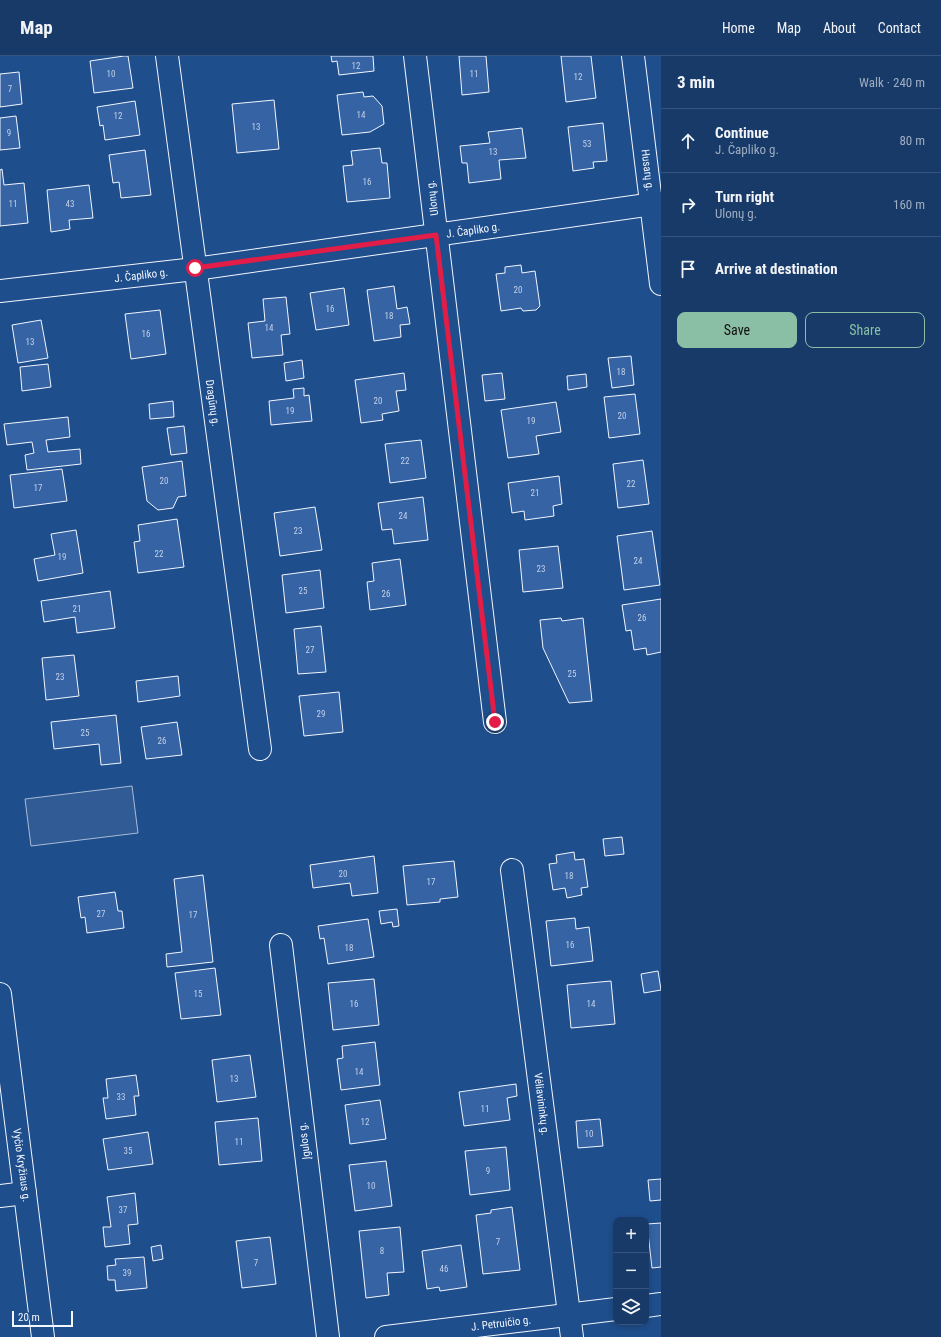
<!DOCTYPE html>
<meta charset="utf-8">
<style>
:root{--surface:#173a69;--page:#244571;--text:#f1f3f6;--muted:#9eadc0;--line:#36547d;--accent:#8abfa5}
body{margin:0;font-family:"Roboto Condensed",sans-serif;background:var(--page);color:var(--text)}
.controls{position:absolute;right:12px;bottom:12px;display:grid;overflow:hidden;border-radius:8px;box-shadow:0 2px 6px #0003}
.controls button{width:36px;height:36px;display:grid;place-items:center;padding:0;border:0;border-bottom:1px solid var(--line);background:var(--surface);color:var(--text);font:20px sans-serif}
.scale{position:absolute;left:12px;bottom:10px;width:61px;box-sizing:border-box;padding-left:4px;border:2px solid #f2f6ff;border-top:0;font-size:11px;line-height:14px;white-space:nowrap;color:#f2f6ff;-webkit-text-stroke:3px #1f4e8c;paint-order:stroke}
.stop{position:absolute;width:12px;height:12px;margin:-9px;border:3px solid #e11d48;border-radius:50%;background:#fff}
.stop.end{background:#e11d48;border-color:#fff;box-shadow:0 1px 4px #0008}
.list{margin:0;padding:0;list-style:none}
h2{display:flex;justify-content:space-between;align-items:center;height:52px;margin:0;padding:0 16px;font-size:17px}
h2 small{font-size:13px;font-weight:400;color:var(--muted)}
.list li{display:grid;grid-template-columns:26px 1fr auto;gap:12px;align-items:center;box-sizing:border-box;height:64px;padding:0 16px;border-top:1px solid var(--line)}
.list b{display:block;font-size:15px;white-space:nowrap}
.list p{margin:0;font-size:13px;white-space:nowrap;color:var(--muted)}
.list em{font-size:13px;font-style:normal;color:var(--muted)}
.actions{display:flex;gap:8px;padding:12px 16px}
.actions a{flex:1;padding:9px 0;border:1px solid var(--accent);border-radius:8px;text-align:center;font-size:14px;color:var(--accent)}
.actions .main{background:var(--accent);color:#111}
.icon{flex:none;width:22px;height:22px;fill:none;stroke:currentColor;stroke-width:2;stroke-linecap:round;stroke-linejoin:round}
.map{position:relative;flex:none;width:661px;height:1281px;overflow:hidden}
header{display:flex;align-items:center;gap:24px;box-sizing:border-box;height:56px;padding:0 20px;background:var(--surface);border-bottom:1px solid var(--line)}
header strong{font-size:19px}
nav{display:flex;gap:22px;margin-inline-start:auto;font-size:14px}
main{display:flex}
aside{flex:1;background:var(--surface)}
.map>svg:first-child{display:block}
.built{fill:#305b95;stroke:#a8bbd7}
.building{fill:#3563a3;stroke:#f2f6ff}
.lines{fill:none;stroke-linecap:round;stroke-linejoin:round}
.minor-casing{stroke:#f2f6ff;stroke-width:24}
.minor{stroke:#1f4e8c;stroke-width:22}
.route{stroke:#e11d48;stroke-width:5}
.labels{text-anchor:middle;stroke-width:3;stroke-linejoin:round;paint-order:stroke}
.number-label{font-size:9px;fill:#c3d1e8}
.street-label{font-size:11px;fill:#f2f6ff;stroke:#1f4e8c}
</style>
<header>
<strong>Map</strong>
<nav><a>Home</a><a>Map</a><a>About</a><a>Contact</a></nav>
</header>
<main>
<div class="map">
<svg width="661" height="1281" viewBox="0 0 661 1281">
<rect width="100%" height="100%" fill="#1f4e8c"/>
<!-- built -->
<polygon class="built" points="132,730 138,777 31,790 25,743"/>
<!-- building -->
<g class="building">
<polygon points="124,0 128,0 133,32 94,37 90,5"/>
<polygon points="331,0 373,0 374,15 339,19 337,5 332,6"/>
<polygon points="459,0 486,0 489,36 462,39"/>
<polygon points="561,0 591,0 596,42 566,46"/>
<polygon points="19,16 22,48 0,51 0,18"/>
<polygon points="363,36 364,41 373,40 382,50 384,68 370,76 342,79 337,39"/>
<polygon points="274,44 279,93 237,97 232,48"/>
<polygon points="135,45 140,79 105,84 103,69 100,70 97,51"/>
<polygon points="16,60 20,92 0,94 0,62"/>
<polygon points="603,67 607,105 593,106 594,112 573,115 568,71"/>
<polygon points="522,72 526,102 499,104 501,123 469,127 467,107 462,107 460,90 490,87 488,76"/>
<polygon points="380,92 382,107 387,107 390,142 347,146 343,110 353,109 351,95"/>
<polygon points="145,94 151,139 121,142 119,126 113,127 109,99"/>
<polygon points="2,113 4,129 24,127 28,167 0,170 0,114"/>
<polygon points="89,129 93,162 69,164 70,173 51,176 47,134"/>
<polygon points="521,209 522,217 535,215 540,250 536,254 523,255 521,252 501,255 496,218 505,217 505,211"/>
<polygon points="394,230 397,253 407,251 410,268 400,269 401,281 374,285 367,234"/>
<polygon points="344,232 349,269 316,274 310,237"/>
<polygon points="286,241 290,278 281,279 283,299 252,302 248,267 265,265 263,243"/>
<polygon points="160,254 166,298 131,303 125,258"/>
<polygon points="41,264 48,302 18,307 12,269"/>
<polygon points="631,300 634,329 612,332 608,302"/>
<polygon points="302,304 304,322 286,325 284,307"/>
<polygon points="48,308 51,331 22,335 20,311"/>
<polygon points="404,317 406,334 396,335 399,355 382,358 383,364 361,367 355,324"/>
<polygon points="502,317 505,343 485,345 482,319"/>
<polygon points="586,318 587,331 568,334 567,320"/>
<polygon points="304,332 304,340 309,339 312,365 271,369 269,345 294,342 293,333"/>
<polygon points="635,338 640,378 609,382 604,341"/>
<polygon points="173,345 174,361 150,363 149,348"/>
<polygon points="556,346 561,376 536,380 539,398 508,402 501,354"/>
<polygon points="68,361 70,381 46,384 48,396 80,393 81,408 27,414 25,399 34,397 32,386 7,389 4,368"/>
<polygon points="184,370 187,397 171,399 167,372"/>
<polygon points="421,384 426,422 390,427 385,388"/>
<polygon points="643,404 649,448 618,452 613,408"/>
<polygon points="182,405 186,440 178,441 173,452 158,454 147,445 142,411"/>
<polygon points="62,413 67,445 14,452 10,419"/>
<polygon points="559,420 562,448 553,450 554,460 525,464 524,455 512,457 508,427"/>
<polygon points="423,441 428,484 394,488 392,473 382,474 378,447"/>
<polygon points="315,451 322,494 280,500 274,457"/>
<polygon points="177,463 184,511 138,517 134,486 140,485 138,469"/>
<polygon points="76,474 83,517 38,525 34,503 55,499 51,478"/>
<polygon points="652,475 660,529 624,534 617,480"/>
<polygon points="558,490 563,532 523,536 519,494"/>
<polygon points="400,503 406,549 370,554 367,526 374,525 372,507"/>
<polygon points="320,514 324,552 286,557 282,519"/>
<polygon points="110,535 115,572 77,577 75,561 44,566 41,545"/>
<polygon points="661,543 661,596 647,599 646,592 634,594 631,574 626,575 622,549"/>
<polygon points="561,562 562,565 583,562 592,645 569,647 543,592 540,564"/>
<polygon points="321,570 326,616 298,618 294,573"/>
<polygon points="74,599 79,640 46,644 42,602"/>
<polygon points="178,620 180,640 138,646 136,625"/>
<polygon points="339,636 343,676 304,680 299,640"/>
<polygon points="116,659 121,707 101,709 99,688 54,693 51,666"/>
<polygon points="177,666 182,699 146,703 141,671"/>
<polygon points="622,781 624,798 605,800 603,783"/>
<polygon points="574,796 575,804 584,803 588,831 581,832 582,839 567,842 565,832 553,834 549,808 557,807 556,799"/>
<polygon points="374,800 378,837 352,840 350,827 313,832 310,809"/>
<polygon points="454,805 458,841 440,843 440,846 407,849 403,810"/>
<polygon points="203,819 213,906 167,911 166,898 182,896 174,823"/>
<polygon points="115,836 118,855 122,855 124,872 87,877 85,861 81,862 78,841"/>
<polygon points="397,853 399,870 393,871 392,866 381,868 379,855"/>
<polygon points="575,862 576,873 589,871 593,905 551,910 546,865"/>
<polygon points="368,863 374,901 328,908 324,882 320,883 318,870"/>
<polygon points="215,912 221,959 181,963 175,917"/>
<polygon points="658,915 661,934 644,937 641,918"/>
<polygon points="374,923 379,969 333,974 328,927"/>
<polygon points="611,925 615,968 571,972 567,929"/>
<polygon points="375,986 380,1029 341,1034 337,1003 343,1002 342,990"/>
<polygon points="250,999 256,1041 217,1046 212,1004"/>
<polygon points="136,1019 139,1040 134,1040 136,1059 106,1063 103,1042 108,1042 106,1023"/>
<polygon points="516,1028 517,1040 507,1042 510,1064 464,1070 459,1036"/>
<polygon points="380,1044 386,1083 350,1088 345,1049"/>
<polygon points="258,1062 262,1105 219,1109 215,1066"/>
<polygon points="600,1063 603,1090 578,1092 576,1065"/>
<polygon points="148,1076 153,1108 108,1114 103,1083"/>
<polygon points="506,1091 510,1134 470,1139 465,1095"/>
<polygon points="386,1105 392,1150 355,1155 349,1109"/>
<polygon points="661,1123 661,1144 650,1145 648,1124"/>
<polygon points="135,1137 138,1168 128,1169 130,1188 105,1191 103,1171 111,1171 107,1141"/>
<polygon points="512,1151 520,1214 483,1218 476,1159 491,1157 491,1154"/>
<polygon points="661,1167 661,1211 652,1212 647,1168"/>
<polygon points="400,1171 404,1216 387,1217 389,1239 366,1242 359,1175"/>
<polygon points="270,1181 276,1228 242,1232 236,1185"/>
<polygon points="161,1189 163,1203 153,1205 151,1191"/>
<polygon points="461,1189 467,1231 440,1235 439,1231 427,1233 422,1195"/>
<polygon points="144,1201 147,1232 116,1235 115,1224 108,1224 107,1210 116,1209 115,1203"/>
</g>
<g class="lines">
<!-- minor casing -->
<g class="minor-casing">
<g id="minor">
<polyline points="167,0 260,693"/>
<polyline points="415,0 495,666"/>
<polyline points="633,0 661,228"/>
<polyline points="0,235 195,213 661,147"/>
<polyline points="512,814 572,1281"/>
<polyline points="281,889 328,1281"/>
<polyline points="0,938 43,1281"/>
<polyline points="0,1140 25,1137"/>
<polyline points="646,1250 661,1248"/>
<polyline points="386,1281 616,1253"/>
</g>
</g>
<!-- minor -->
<use href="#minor" class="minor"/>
</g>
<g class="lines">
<!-- route -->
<polyline class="route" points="195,212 436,179 495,666"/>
</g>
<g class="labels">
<!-- number labels -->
<g class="number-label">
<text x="356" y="13">12</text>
<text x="111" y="21">10</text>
<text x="474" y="21">11</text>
<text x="578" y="24">12</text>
<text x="10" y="36">7</text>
<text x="361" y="62">14</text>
<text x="118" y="63">12</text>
<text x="256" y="74">13</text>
<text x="9" y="80">9</text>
<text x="587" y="91">53</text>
<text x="493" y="99">13</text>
<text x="367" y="129">16</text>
<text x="13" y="151">11</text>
<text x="70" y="151">43</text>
<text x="518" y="237">20</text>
<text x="330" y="256">16</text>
<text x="389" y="263">18</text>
<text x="269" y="275">14</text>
<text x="146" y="281">16</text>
<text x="30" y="289">13</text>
<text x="621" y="319">18</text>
<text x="378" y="348">20</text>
<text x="290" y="358">19</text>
<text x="622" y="363">20</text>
<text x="531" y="368">19</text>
<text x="405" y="408">22</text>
<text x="164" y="428">20</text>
<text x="631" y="431">22</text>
<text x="38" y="435">17</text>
<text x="535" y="440">21</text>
<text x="403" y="463">24</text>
<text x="298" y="478">23</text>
<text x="159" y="501">22</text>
<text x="62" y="504">19</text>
<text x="638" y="508">24</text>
<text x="541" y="516">23</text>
<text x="303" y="538">25</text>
<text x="386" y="541">26</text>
<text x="77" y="556">21</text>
<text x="642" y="565">26</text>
<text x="310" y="597">27</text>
<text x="572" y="621">25</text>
<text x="60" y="624">23</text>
<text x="321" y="661">29</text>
<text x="85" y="680">25</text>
<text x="162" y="688">26</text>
<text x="343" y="821">20</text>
<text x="569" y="823">18</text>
<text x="431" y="829">17</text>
<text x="101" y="861">27</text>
<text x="193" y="862">17</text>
<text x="570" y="892">16</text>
<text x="349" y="895">18</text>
<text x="198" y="941">15</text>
<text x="354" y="951">16</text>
<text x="591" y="951">14</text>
<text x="359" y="1019">14</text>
<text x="234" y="1026">13</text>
<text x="121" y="1044">33</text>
<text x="485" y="1056">11</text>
<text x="365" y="1069">12</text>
<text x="589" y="1081">10</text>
<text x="239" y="1089">11</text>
<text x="128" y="1098">35</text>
<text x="488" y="1118">9</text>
<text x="371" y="1133">10</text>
<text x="123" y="1157">37</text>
<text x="498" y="1189">7</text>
<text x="382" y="1198">8</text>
<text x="256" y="1210">7</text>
<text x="444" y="1216">46</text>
<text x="127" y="1220">39</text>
</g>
<!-- street labels -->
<g class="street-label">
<text transform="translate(648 114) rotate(83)" y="4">Husarų g.</text>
<text transform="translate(432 142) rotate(-97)" y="4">Ulonų g.</text>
<text transform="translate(473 174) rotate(-8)" y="4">J. Čapliko g.</text>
<text transform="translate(141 219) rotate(-7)" y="4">J. Čapliko g.</text>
<text transform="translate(213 347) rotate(82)" y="4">Dragūnų g.</text>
<text transform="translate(542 1048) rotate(83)" y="4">Vėliavininkų g.</text>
<text transform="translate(304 1085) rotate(-97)" y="4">Įgulos g.</text>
<text transform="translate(22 1109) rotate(82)" y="4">Vyčio Kryžiaus g.</text>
<text transform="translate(501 1267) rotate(-7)" y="4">J. Petruičio g.</text>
</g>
</g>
</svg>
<div class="controls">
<button>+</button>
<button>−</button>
<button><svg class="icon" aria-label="layers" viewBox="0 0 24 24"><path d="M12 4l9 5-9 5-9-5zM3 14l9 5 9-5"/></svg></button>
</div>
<div class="scale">20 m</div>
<div class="stop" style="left:195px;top:212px"></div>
<div class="stop end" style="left:495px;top:666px"></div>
</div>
<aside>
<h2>3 min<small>Walk · 240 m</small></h2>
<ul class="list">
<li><svg class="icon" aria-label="ahead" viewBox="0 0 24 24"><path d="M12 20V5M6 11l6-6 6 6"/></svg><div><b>Continue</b><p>J. Čapliko g.</p></div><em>80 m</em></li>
<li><svg class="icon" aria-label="right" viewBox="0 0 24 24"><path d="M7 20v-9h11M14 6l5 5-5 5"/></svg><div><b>Turn right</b><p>Ulonų g.</p></div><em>160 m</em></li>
<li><svg class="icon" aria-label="arrive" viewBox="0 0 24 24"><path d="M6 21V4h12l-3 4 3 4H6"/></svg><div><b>Arrive at destination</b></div></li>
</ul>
<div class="actions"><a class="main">Save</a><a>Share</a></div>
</aside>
</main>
